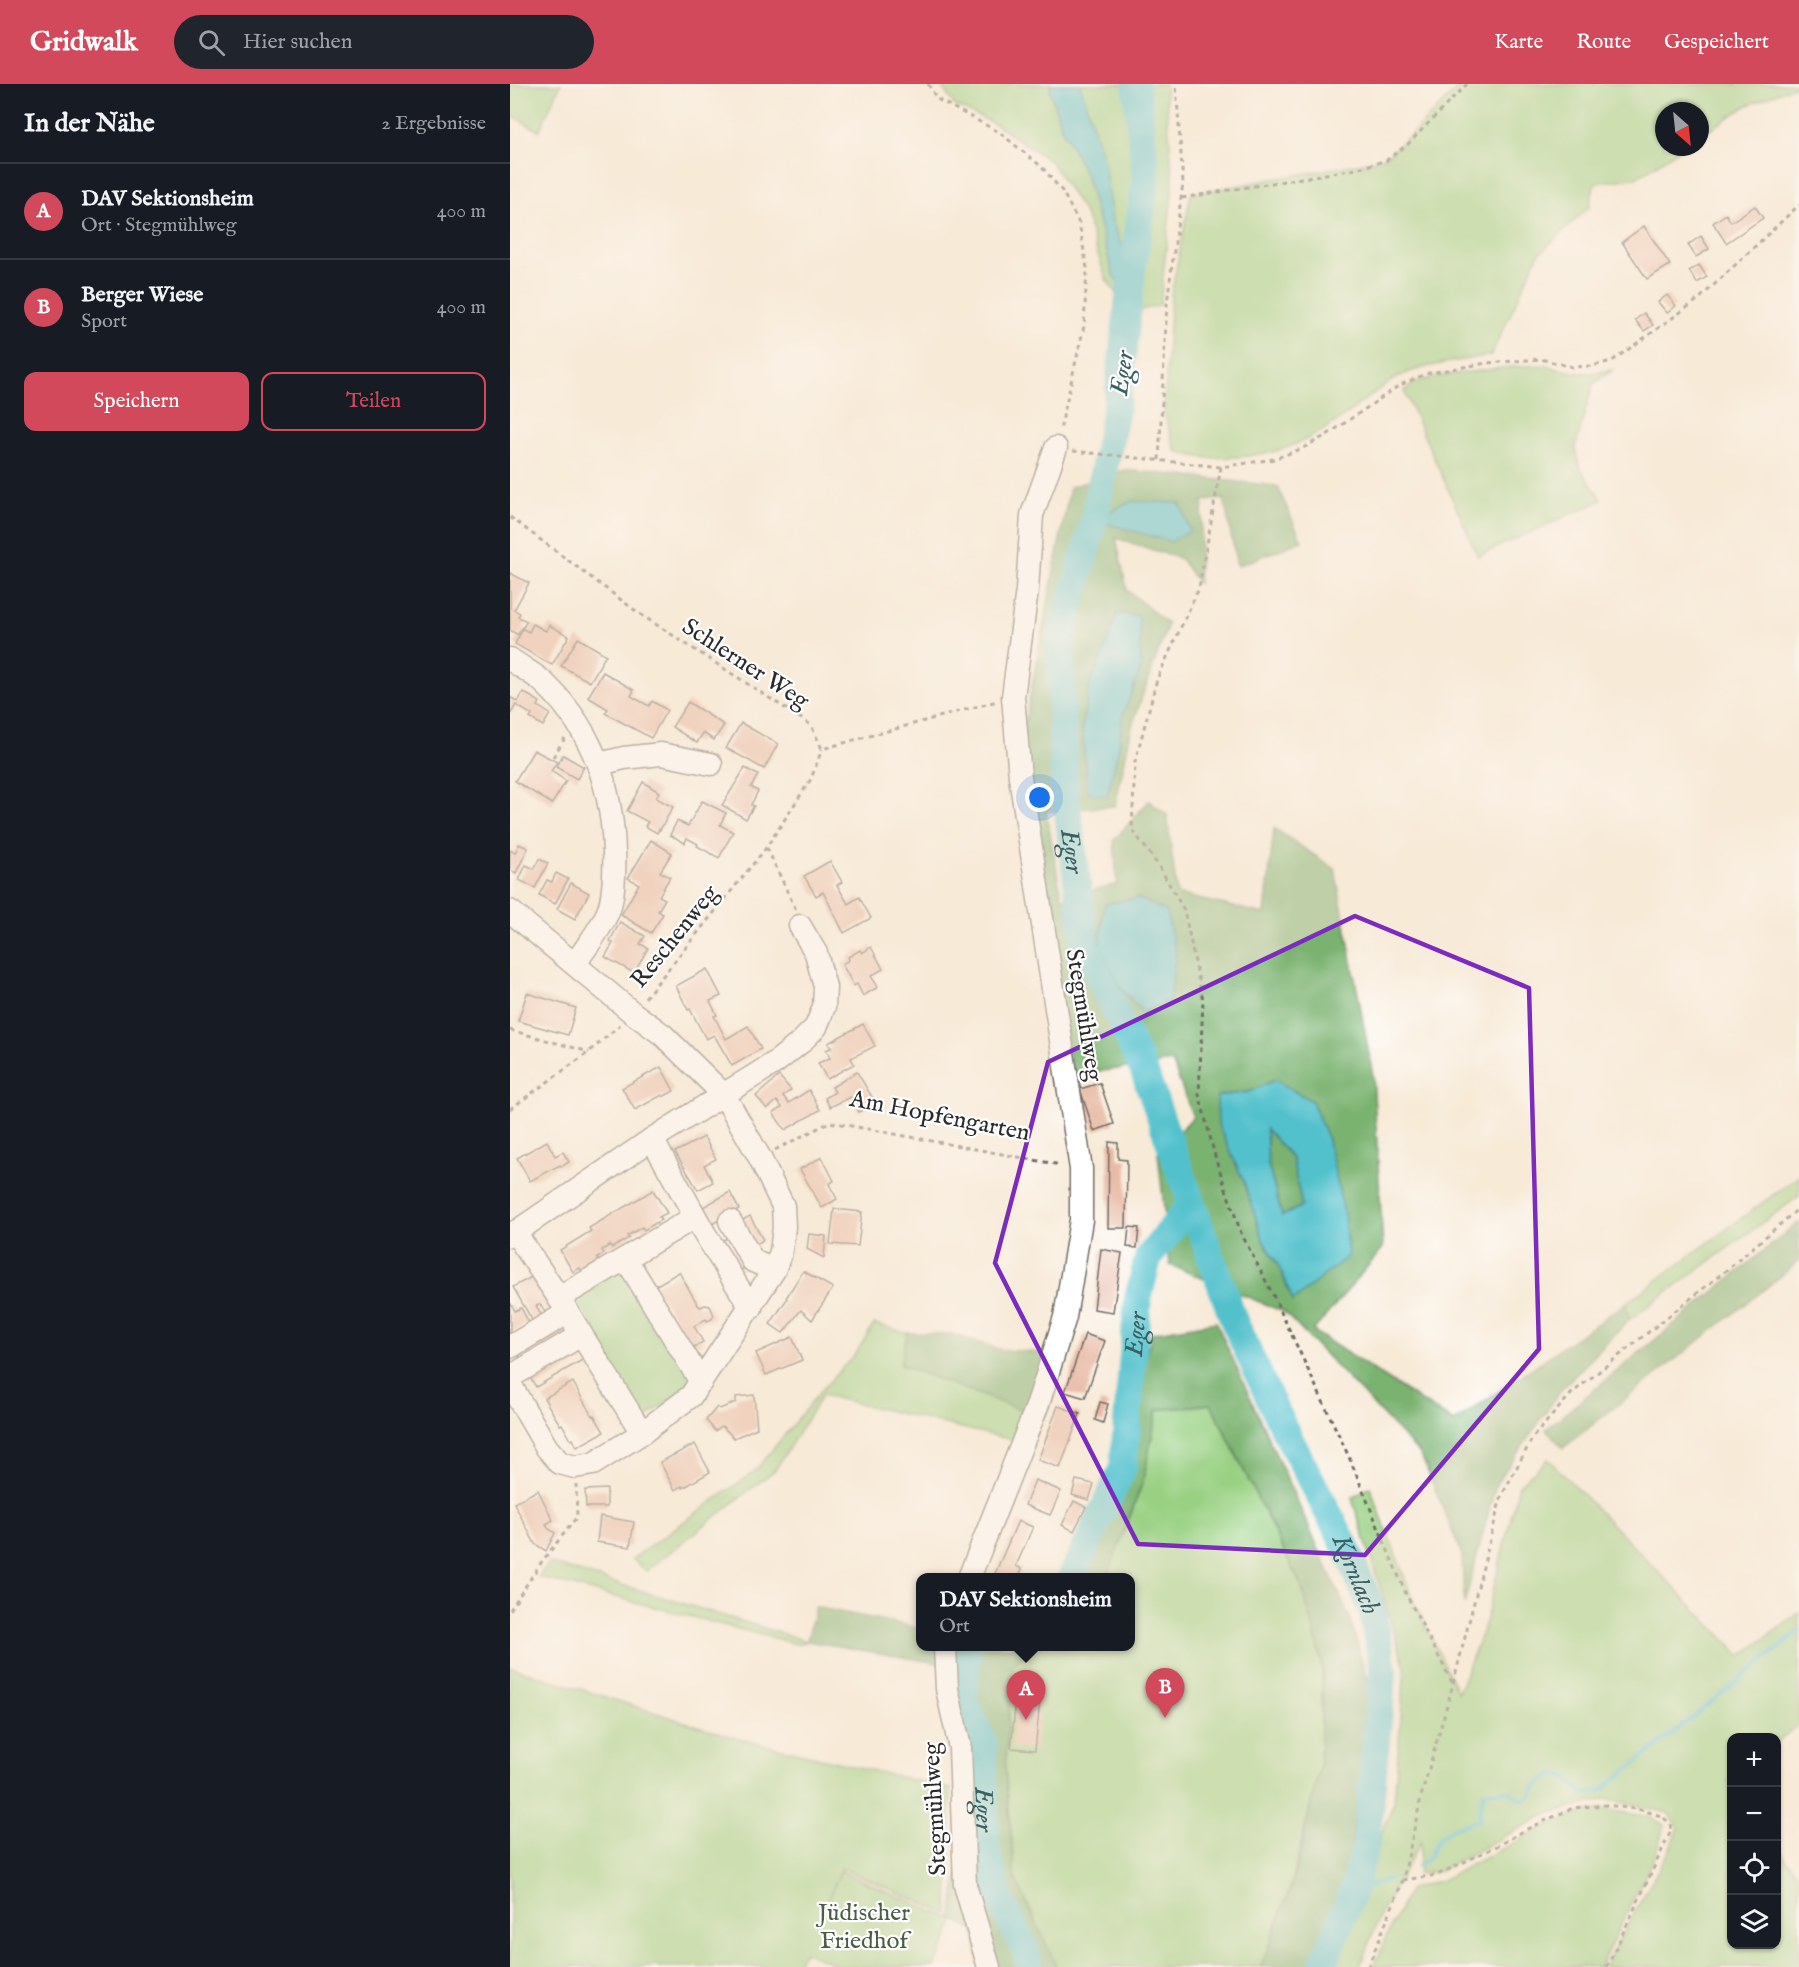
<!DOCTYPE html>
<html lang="de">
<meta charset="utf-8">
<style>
:root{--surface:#171b24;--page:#20242c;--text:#f1f3f6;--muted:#9ea1a6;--line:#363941;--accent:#d1495b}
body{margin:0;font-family:"IM FELL English",serif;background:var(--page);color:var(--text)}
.controls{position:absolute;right:18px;bottom:18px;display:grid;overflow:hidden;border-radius:12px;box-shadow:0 2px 4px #0004}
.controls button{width:54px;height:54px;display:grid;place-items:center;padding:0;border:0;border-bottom:2px solid var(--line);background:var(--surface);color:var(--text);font:30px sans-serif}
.compass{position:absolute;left:1145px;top:18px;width:54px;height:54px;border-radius:50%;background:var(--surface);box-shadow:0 2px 4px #0004;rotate:153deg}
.you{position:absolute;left:530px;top:714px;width:21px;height:21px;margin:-15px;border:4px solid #fff;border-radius:50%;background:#1a73e8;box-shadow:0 0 0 9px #1a73e833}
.badge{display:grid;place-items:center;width:39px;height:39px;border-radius:50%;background:var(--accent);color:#fff;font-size:20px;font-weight:700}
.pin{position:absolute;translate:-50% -50px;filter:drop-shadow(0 2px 3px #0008)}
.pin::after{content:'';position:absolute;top:32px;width:21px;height:18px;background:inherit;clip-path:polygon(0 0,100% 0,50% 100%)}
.popup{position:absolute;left:406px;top:1489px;width:219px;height:78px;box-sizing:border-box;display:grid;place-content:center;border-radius:12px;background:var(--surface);filter:drop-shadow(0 2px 4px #0005);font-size:20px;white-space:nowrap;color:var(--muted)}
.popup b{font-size:22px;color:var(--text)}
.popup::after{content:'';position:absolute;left:50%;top:100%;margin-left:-12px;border:12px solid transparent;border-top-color:var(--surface)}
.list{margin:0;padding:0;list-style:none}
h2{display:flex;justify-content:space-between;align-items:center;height:78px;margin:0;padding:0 24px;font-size:26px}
h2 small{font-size:20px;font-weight:400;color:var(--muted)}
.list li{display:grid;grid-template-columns:39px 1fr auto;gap:18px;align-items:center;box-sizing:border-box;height:96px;padding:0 24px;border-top:2px solid var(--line)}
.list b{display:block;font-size:22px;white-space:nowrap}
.list p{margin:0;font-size:20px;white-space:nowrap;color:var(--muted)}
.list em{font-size:20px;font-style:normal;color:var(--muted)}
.actions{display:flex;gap:12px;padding:18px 24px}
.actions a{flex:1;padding:14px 0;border:2px solid var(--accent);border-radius:12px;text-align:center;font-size:21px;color:var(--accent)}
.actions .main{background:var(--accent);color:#fff}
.icon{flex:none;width:33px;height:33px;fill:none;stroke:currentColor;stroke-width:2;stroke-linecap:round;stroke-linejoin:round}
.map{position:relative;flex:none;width:1289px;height:1883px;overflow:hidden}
header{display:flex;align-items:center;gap:36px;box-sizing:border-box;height:84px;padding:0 30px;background:var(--accent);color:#fff}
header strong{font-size:28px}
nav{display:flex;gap:33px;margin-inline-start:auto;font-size:21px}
.search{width:420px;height:54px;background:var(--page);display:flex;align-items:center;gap:15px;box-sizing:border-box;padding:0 21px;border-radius:33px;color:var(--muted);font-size:22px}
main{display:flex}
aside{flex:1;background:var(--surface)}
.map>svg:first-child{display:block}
.green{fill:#99d082;stroke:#627e56;stroke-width:1.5}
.forest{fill:#7ab270;stroke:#526e4e;stroke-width:1.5;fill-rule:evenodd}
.water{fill:#53c1cc;stroke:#3f767c;stroke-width:1.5;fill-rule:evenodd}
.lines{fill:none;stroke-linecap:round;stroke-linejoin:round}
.stream{stroke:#53c1cc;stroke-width:4.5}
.river{stroke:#53c1cc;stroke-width:28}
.building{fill:#e7b6a0}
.minor-casing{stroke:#726e67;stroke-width:25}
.path{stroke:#726e67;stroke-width:3;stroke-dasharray:4.5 4.5;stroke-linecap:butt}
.minor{stroke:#fff;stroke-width:22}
.marked{fill:none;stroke:#7b2cbf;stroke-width:4.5;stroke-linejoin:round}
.labels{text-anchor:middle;stroke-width:4.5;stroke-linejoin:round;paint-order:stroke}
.street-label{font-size:24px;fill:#2b2b2b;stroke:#fff}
.park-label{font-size:24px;fill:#4c5d45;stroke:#fff}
.water-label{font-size:26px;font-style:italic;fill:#396063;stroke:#fff}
</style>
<header>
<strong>Gridwalk</strong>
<div class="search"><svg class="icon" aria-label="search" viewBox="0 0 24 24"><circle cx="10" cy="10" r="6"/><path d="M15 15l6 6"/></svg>Hier suchen</div>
<nav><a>Karte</a><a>Route</a><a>Gespeichert</a></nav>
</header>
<main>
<aside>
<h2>In der Nähe<small>2 Ergebnisse</small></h2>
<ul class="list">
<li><span class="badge">A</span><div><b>DAV Sektionsheim</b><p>Ort · Stegmühlweg</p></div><em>400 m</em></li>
<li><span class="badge">B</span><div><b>Berger Wiese</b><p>Sport</p></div><em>400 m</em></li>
</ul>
<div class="actions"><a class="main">Speichern</a><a>Teilen</a></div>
</aside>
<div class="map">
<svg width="1289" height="1883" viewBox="0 0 1289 1883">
<rect width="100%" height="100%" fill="#fff"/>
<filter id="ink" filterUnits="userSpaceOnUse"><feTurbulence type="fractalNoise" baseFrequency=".0167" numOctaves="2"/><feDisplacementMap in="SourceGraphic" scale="12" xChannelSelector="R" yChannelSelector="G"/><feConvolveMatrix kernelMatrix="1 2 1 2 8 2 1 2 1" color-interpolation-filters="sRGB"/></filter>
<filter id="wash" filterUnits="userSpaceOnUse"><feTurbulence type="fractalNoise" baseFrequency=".008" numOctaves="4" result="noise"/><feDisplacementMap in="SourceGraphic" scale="24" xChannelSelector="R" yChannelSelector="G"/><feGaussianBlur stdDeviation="1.35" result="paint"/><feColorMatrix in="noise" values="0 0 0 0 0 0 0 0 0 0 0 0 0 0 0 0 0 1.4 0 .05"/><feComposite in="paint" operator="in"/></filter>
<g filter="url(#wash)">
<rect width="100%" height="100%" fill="#f7ead7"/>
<!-- green -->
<g class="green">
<polygon points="0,0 51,0 29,47 0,30"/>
<polygon points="430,0 655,0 663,99 650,221 621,229 596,195 575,130 541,78 485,40 444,21"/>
<path d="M952,0H1289L1236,22L1190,52V27H1154V63H1173L1126,94L1085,99L1079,123L1028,171L981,271C955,276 910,281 888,293C864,306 844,326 821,341C809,349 794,357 781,362C754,373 691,380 665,366L654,328L661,211L681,110L853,79L875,73L905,47Z"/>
<path d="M1033,281C1062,289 1073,292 1103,286L1083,300L1065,364L1070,384L1092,416L968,472L894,307L906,298L930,292L999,283Z"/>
<polygon points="1289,1092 1289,1112 1119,1236 1116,1219"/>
<polygon points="113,1181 185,1296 130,1339 55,1215"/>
<polygon points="364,1240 397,1249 391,1281 514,1327 503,1356 312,1311 265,1386 136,1487 122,1475 245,1387 309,1309 346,1269"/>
<polygon points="701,1320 791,1502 802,1538 812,1585 810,1682 782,1798 751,1883 547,1883 536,1864 505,1794 495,1684 502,1583 521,1563 621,1562 621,1494 597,1493 633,1397 647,1326"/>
<polygon points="1038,1375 1231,1572 1289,1529 1289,1640 1267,1658 1266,1654 1222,1654 1221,1693 1218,1697 1222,1702 1222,1860 1266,1860 1267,1762 1289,1792 1289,1883 1094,1883 1159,1766 1168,1743 1158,1729 1097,1715 1039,1729 929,1787 908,1790 911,1757 874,1823 849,1883 819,1883 884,1718 895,1583 842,1414 860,1403 902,1513 948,1609 974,1543 1009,1401"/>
<polygon points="39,1479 297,1557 290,1561 28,1493"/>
<polygon points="0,1583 226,1654 441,1705 438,1830 332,1784 313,1825 331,1787 445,1837 425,1883 332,1883 295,1868 284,1883 0,1883"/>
<polygon points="1092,1725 1140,1733 1155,1741 1145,1771 1090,1883 864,1883 875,1855 900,1805 932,1796 1036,1742 1063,1731"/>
</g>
<!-- forest -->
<g class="forest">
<path d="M615,386L767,402L792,457L727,482L714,415L693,417L688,499L671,475L606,454L617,506L658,540L622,642L605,722L536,727L552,815L607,800L604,756L639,717L657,731L667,810L755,830L764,744L825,785L863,992L873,1164L803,1247L944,1338L1116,1219L1119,1236L1052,1305L986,1400L954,1521L952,1471L911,1371L774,1228L660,1181L648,1069L683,1033L662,978L562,991L512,653L560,403ZM607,529L631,584L612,633L609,663L597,712L579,708L572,643L579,601L595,566ZM738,1008L834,1129L794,1207L783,1217L770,1185L753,1155L707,1012Z"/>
<polygon points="756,1044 782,1074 792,1122 772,1132 758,1080"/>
<polygon points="1289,1138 1289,1176 1275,1189 1053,1364 1036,1345"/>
<polygon points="706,1238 839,1532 860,1604 842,1758 835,1793 800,1883 751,1883 783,1798 810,1682 813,1585 802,1538 791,1501 701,1320 647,1326 633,1397 597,1493 547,1493 561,1482 608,1383 642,1249"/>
<polygon points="397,1249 441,1250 492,1266 536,1269 514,1327 390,1281"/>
<polygon points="305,1523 411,1544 411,1562 521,1563 502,1582 495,1684 505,1794 547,1883 469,1883 464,1846 441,1834 456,1743 434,1580 297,1557"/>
</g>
<!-- water -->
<g class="water">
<polygon points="540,0 570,0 594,78 602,137 622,187 619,215 603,190 575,89 552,45 540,8"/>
<polygon points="622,417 670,419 680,447 661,458 584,436"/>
<polygon points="607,529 629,532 631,585 612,633 609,663 597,712 578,708 572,643 579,601 595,566"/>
<polygon points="628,814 656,827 666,868 660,916 633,928 611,905 589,862 595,820"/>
<path d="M765,996L802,1017L818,1056L834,1129L838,1172L783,1217L770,1185L753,1155L734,1098L708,1040L707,1012L738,1008ZM756,1045L782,1074L792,1122L772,1132L758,1080Z"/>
</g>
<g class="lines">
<!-- stream -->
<g class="stream">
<path d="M908,1782C923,1772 920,1767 929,1755C939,1744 955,1740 969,1736L970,1722L975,1707H999L1012,1716L1018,1715L1027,1701L1043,1689L1057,1694L1074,1710L1091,1707L1289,1547"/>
<polyline points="842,1810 879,1794"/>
</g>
<!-- river -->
<g class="river">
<path id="s1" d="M626,0L636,94L622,187L607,320L584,436L550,558L554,700L576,865L634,987L724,1237L768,1333L834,1459L862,1526L873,1586L856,1761L842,1810L812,1883"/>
<path id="s2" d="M561,1494L613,1384L628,1215L638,1174L681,1120"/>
<path id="s3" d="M458,1562L453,1616L473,1657L476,1766L488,1813L516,1867L519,1883"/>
</g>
</g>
<g id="blocks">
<!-- building -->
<g class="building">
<polygon points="1245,122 1253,134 1216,159 1203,139 1216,130 1221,138"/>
<polygon points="1134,142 1160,181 1137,195 1112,158"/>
<polygon points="1191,152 1199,165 1186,173 1178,161"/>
<polygon points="1189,181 1197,193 1187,199 1179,187"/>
<polygon points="1157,211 1166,222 1157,229 1148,218"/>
<polygon points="1134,229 1143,241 1134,247 1125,236"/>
<polygon points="0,489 19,499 4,526 10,529 8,533 17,537 8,551 0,546"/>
<polygon points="23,540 36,547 39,541 59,552 42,581 5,560 13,545 19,548"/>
<polygon points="68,554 96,571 80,598 51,582"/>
<polygon points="93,588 124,606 121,612 139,622 142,617 157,626 141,654 95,629 98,625 78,613"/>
<polygon points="13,608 30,618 28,622 40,630 33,642 20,634 22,631 6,621 0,631 0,613 8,618"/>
<polygon points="178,618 214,641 204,656 193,649 187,659 162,643"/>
<polygon points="231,639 268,660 254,685 216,664"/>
<polygon points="24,666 47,678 41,687 56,697 42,720 5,697"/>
<polygon points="53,671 74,683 67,695 46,683"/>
<polygon points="235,684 248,691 241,703 248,707 241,721 244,722 236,735 212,721"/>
<polygon points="133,698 149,708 146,714 163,723 150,746 149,745 147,749 135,742 138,738 117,727"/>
<polygon points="192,717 216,729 210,741 223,748 209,774 187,762 188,760 177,754 175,759 160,751 167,737 178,742"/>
<polygon points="141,756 162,769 150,788 160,793 149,812 155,815 148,827 153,830 141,849 111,831 129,800 118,794"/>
<polygon points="9,760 18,764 6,789 0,786 0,766 5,769"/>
<polygon points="29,775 38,779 25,804 9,796 16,781 24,785"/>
<polygon points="320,777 332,798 327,801 338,820 349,813 361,834 334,849 313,808 306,812 294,792"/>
<polygon points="46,789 58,795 45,820 29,811 37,796 42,798"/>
<polygon points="61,799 79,809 65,835 47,825"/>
<polygon points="110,838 135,852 130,860 138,864 124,889 95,873 103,859 100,857"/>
<polygon points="361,863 373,885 361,892 368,903 353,912 347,900 344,902 332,880 339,876 338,873 350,866 352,869"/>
<polygon points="197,885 211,912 200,917 207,931 204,932 216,955 238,942 251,965 222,982 204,951 196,955 180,925 178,926 166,902"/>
<polygon points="17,909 66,924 58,951 8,937"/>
<polygon points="353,940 365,962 341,974 344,980 317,995 308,979 320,974 316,966 321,964 318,959"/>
<polygon points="151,983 164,1007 153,1013 152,1011 125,1026 112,1004"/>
<polygon points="347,988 365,1018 349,1028 341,1013 320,1023 315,1014 325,1008 322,1003"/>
<polygon points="269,992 281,1006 273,1012 279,1019 299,1006 310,1026 275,1046 263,1029 272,1023 267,1017 257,1025 246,1012"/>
<polygon points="590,999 604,1040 584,1047 570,1005"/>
<polygon points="194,1053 206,1075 194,1081 203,1098 188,1106 165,1068"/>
<polygon points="37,1057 45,1072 53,1068 59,1078 51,1083 50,1081 20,1097 7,1074"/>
<polygon points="599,1058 608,1059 608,1075 617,1076 616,1144 598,1144"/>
<polygon points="312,1073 324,1097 319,1100 327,1115 312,1124 290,1085"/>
<polygon points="143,1106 157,1129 149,1133 151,1136 134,1146 132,1143 117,1152 119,1154 102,1164 100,1161 92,1166 94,1170 87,1174 89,1177 72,1187 70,1184 63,1188 50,1166 81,1147 79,1144"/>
<polygon points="220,1108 229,1125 202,1140 193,1123"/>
<polygon points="324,1125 352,1128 348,1162 320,1160"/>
<polygon points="240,1132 253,1156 242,1163 229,1138"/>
<polygon points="619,1143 629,1144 627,1164 617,1163"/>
<polygon points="299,1150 316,1152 314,1174 297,1165"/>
<polygon points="218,1153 236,1183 225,1190 207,1160"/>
<polygon points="591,1165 612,1169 603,1228 584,1225"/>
<polygon points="293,1187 323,1204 302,1236 291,1226 273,1249 260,1240 277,1215 276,1214"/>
<polygon points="169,1188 188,1221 190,1223 195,1221 200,1222 204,1231 202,1235 197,1237 196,1235 184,1242 193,1258 182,1264 145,1202"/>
<polygon points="25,1191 46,1229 38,1233 30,1220 26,1222 34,1236 25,1241 3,1203"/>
<polygon points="0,1218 5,1227 11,1224 19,1239 0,1250"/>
<polygon points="53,1237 60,1249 12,1277 5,1266"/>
<polygon points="575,1250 595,1257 575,1314 555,1308"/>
<polygon points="282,1253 292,1276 256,1291 246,1269"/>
<polygon points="67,1263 74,1275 26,1303 19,1292"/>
<polygon points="63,1298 82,1332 84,1331 94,1348 67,1363 63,1355 61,1356 52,1340 50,1341 34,1314"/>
<polygon points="244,1311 247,1344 224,1354 212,1342 205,1347 196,1336 207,1323 210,1325 226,1318 226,1313"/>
<polygon points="590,1318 598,1320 593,1339 585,1336"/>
<polygon points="548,1322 570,1330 550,1384 528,1376"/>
<polygon points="185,1360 200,1388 173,1404 172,1402 165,1406 150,1378"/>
<polygon points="525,1396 551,1407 540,1431 515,1421"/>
<polygon points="566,1396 584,1400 579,1416 562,1411"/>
<polygon points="97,1405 97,1423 76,1423 75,1406"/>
<polygon points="28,1406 43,1436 36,1440 38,1444 45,1449 36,1467 25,1460 4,1419"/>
<polygon points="564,1417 576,1423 564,1447 552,1441"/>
<polygon points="90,1432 124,1438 120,1463 87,1458"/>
<polygon points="508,1437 523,1443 506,1482 512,1485 508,1494 483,1494"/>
<polygon points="507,1605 531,1608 525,1666 501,1664"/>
</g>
</g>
</g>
<g filter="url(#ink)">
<use href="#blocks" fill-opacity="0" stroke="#726e67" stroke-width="1.5"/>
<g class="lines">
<!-- minor casing -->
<g class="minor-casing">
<g id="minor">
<path d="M0,575C11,583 24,590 34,599C82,644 102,702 104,767C105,784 104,816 97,830C89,848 75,864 65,880"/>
<polyline points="89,680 114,674 151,670 201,680"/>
<polyline points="0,827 123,929 153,951 214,1011 250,1074 273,1122 274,1143 271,1168 264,1186 181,1312 132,1349 83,1380 65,1383 50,1379 37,1364 0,1300"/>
<polyline points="142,1055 195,1150 241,1224"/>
<polyline points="220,1137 243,1177 264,1186"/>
<polyline points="5,1148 49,1214 132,1349"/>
<polyline points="0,1152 142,1055 266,978 290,959 306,943 314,923 315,903 306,869 290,842"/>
<polyline points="116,1175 191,1298"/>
<polyline points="49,1214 185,1133"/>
<polyline points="0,1263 57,1229"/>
<polyline points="0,1293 61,1257"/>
<polyline points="459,1494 528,1320 555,1233 571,1136 571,1085 510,693 503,613 517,506 522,431 546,364"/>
<polyline points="435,1562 437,1605 450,1664 455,1801 479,1883"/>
</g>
</g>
<!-- path -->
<g class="path">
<polyline points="418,0 427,15 489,48 532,83 552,107 569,139 577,184 574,242 550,346"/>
<polyline points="672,114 846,85 877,76 898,60 957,0"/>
<polyline points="563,367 711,383 764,375 791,365 817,351 890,301 919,289 977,279 1031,275 1062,283 1082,282 1102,277 1189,215 1289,121"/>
<polyline points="649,376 657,219 673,99 666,0"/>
<polyline points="711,383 689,504 647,595 625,678 622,745 650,784 674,826 693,916 689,1010 706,1076 731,1149 763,1211 839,1373 896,1510 943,1600"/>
<polyline points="0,433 130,530 301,641 312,665 487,617"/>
<polyline points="43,673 55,654"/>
<polyline points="257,764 286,826"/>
<polyline points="135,914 256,764 301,695 312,665"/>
<polyline points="0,946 79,968"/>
<polyline points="0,1025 79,968 110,941"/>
<polyline points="265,1066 320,1038 551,1081"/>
<polyline points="0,1526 30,1480 67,1433 66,1400"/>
<polyline points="893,1796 927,1791 987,1762 1019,1744 1063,1724 1097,1721 1132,1726 1151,1732 1160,1739 1161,1747 1097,1883"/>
<polyline points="858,1883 893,1796 912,1709 943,1600 991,1413 1023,1353 1062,1309 1219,1184 1289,1124"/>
</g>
<!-- minor -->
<use href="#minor" class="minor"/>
</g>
</g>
<!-- marked area -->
<path d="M0 0H1289V1883H0ZM845,832L1019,904L1029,1265L855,1471L628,1460L485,1179L538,978Z" fill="#f7ead7" fill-opacity=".55" fill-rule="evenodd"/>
<path class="marked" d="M845,832L1019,904L1029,1265L855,1471L628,1460L485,1179L538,978Z"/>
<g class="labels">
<!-- street labels -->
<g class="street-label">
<text transform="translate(236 579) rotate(33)" y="8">Schlerner Weg</text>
<text transform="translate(164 852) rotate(-51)" y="8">Reschenweg</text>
<text transform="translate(575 931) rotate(81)" y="8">Stegmühlweg</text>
<text transform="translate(430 1031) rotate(11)" y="8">Am Hopfengarten</text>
<text transform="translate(424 1725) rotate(-93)" y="8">Stegmühlweg</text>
</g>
<!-- park labels -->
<g class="park-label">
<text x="354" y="1836">Jüdischer<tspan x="354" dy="28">Friedhof</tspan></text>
</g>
<!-- water labels -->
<g class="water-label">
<text transform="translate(611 289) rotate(-82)" y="9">Eger</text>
<text dy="9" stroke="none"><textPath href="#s1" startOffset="777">Eger</textPath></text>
<text dy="9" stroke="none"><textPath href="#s2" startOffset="256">Eger</textPath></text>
<text dy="9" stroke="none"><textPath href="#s1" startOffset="1558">Kornlach</textPath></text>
<text dy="9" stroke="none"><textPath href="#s3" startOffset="168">Eger</textPath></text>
</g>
</g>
</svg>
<div class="controls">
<button>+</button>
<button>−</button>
<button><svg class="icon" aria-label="locate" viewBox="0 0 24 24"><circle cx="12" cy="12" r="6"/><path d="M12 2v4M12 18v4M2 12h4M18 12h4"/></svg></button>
<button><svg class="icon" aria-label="layers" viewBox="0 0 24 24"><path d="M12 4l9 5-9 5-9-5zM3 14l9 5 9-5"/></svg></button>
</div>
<svg class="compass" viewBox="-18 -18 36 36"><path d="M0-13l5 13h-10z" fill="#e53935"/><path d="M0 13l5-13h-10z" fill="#9ea1a6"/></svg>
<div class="you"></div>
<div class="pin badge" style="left:516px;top:1636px">A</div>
<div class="popup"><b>DAV Sektionsheim</b>Ort</div>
<div class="pin badge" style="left:655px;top:1634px">B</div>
</div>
</main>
